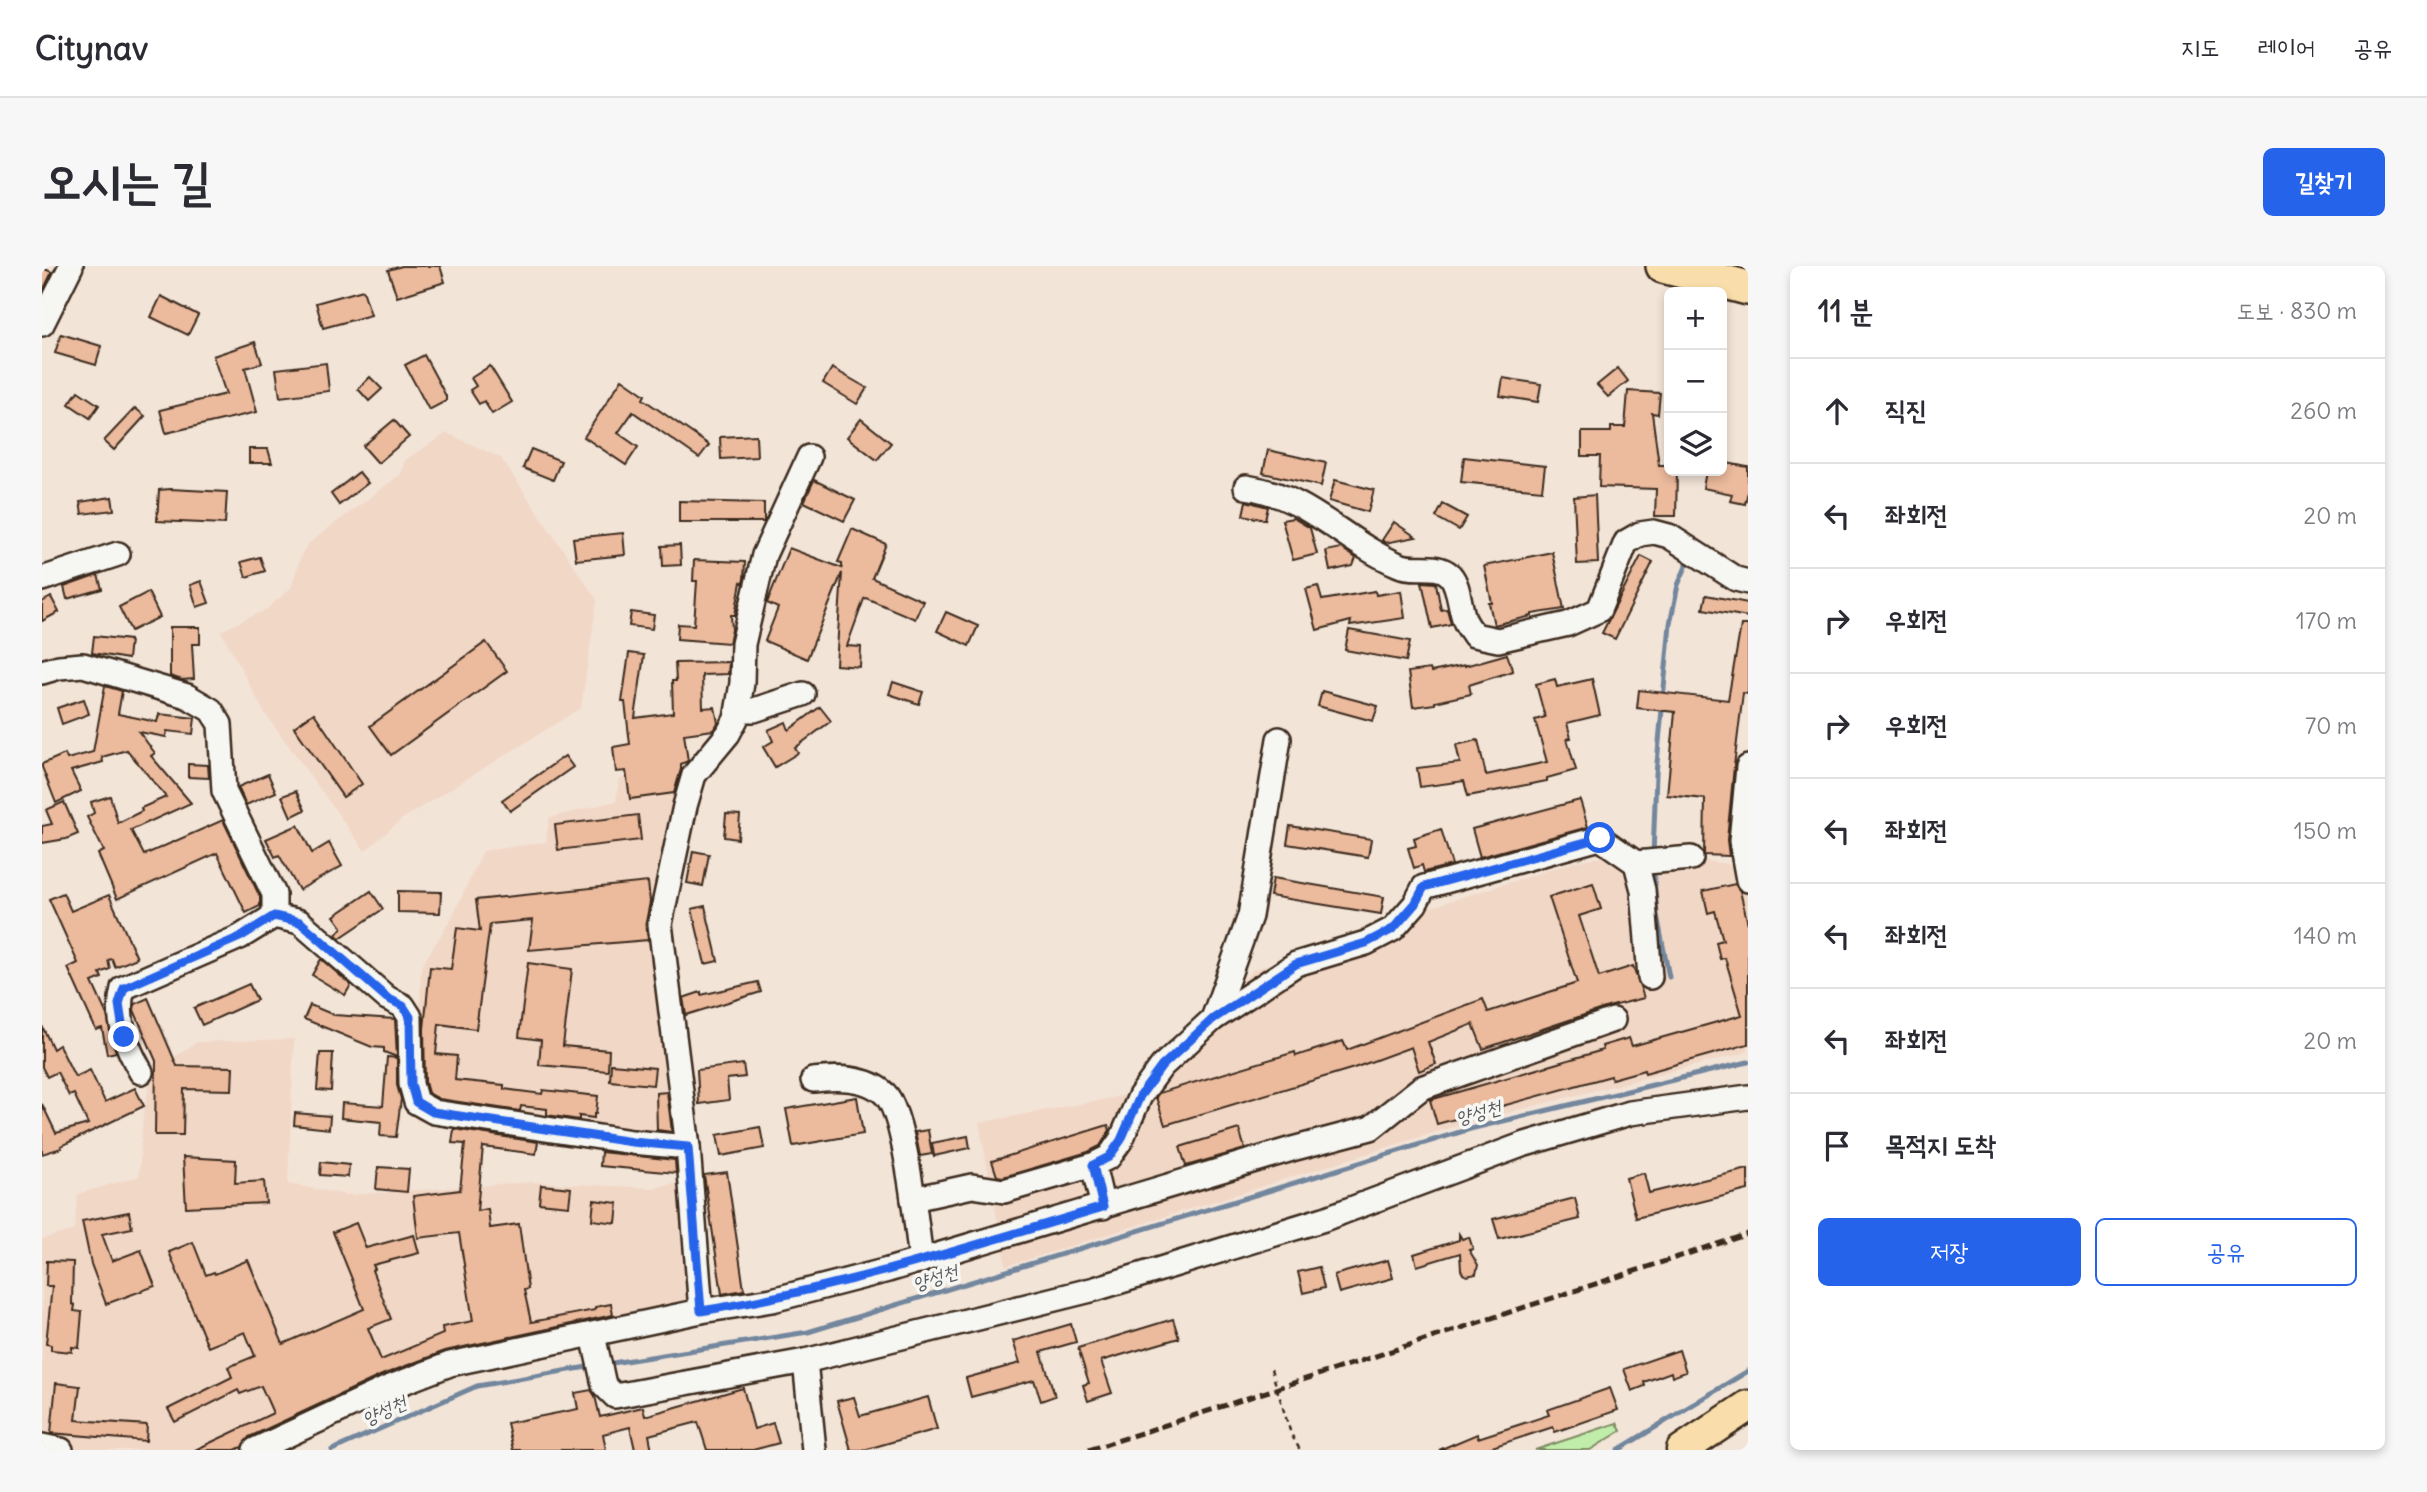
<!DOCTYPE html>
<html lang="ko">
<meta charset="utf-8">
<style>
:root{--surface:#fff;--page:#f7f7f7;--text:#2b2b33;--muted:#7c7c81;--line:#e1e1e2;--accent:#2563eb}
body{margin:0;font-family:Delius,"Poor Story",sans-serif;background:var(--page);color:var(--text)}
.controls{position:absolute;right:21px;top:21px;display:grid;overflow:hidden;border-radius:10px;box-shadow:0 4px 10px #0003}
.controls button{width:63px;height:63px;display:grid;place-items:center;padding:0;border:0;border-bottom:2px solid var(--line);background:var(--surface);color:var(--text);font:35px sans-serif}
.stop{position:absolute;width:21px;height:21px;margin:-16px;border:5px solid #2563eb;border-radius:50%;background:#fff}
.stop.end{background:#2563eb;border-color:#fff;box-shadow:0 2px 7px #0008}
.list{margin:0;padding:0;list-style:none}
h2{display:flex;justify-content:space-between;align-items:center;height:91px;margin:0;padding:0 28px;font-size:30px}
h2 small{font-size:23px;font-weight:400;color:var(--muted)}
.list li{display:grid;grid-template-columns:46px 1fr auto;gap:21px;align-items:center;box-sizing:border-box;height:105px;padding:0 28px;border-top:2px solid var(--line)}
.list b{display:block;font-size:26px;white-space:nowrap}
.list em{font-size:23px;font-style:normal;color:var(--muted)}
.actions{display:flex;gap:14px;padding:21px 28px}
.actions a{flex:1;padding:16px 0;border:2px solid var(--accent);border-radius:10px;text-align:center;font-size:24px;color:var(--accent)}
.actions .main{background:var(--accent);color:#fff}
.icon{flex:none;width:38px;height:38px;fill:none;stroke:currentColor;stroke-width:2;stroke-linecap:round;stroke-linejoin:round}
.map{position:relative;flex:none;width:1706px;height:1184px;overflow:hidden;border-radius:10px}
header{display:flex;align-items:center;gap:42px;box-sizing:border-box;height:98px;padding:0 35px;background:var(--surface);border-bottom:2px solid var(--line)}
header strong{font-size:33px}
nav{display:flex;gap:38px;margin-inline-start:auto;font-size:24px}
.intro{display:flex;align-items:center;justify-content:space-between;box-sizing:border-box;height:168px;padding:0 42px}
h1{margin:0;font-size:49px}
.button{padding:18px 32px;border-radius:10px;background:var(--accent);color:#fff;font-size:24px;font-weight:700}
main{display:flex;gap:42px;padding:0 42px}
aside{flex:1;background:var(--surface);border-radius:10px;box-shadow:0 4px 10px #0003}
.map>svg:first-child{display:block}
.built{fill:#f1d7c6}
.green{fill:#c1edaa;stroke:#7e8c64;stroke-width:2}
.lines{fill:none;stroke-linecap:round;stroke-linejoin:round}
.stream{stroke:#72869d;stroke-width:5}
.building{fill:#ecba9d;stroke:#3b2a1e;stroke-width:2}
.minor-casing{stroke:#3b2a1e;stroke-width:28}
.major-casing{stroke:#3b2a1e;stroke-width:35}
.highway-casing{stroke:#3b2a1e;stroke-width:38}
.path{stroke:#3b2a1e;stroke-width:2.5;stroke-dasharray:5 5;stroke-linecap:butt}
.minor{stroke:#f6f6f2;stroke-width:23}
.major{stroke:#f9deab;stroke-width:30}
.highway{stroke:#f9deab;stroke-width:33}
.rail{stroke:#3b2a1e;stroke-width:5;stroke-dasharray:10 5;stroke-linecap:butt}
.route{stroke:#2563eb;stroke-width:9}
.labels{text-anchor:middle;stroke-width:7;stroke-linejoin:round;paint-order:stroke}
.water-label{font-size:19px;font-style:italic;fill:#57585d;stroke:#f6f6f2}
</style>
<header>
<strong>Citynav</strong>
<nav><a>지도</a><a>레이어</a><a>공유</a></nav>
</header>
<div class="intro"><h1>오시는 길</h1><a class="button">길찾기</a></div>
<main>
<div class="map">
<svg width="1706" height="1184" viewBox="0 0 1706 1184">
<rect width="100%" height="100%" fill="#f3e4d8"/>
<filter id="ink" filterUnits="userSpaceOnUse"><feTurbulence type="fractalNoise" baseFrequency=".0143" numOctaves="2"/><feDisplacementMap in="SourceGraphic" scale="14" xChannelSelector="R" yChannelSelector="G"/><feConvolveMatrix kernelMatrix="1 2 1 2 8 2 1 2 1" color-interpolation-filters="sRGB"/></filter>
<g filter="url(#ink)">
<!-- built -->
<g class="built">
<polygon points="405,167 459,192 555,334 539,442 360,553 323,585 222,446 179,365 225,343 249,322 260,287 267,277 359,208 363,194"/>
<polygon points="652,498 615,658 642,888 374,855 379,701 410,651 441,585 504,576 507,552 574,535 577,513"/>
<polygon points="1597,586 1694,599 1706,620 1706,786 1417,859 964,1000 937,857 1090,828 1211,704 1342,656 1538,594"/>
<polygon points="252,773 246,918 305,929 491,916 611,922 641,916 651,1041 410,1092 221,1184 0,1184 0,973 32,964 36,928 97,910 101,850 110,806 155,776"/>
</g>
<!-- green -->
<polygon class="green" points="1575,1157 1579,1165 1548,1184 1493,1184"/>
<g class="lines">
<!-- stream -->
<g class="stream">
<polyline points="1611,590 1614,508 1628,358 1636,319 1646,296"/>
<polyline points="1611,600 1615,649 1627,711"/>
<polyline points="564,1098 766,1066 1428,863 1706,796"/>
<polyline points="290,1184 435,1120 551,1100"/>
<polyline points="1576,1184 1706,1105"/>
</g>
</g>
<!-- building -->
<g class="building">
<polygon points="360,0 398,0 403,16 355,31 346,4"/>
<polygon points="0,2 10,6 0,27"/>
<polygon points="321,24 329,49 281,62 274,37"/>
<polygon points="119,30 156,49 146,69 109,51"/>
<polygon points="19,68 59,80 54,99 13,87"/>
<polygon points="213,76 220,97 203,102 215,146 124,167 118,144 184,128 171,90"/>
<polygon points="382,89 404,130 404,135 387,144 363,99"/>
<polygon points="284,97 287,125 238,131 234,103"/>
<polygon points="448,100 470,136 450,148 442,135 437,138 428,124 434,120 429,112"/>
<polygon points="790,102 825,122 815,138 781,117"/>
<polygon points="1576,102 1586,115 1566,131 1555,119"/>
<polygon points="328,111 340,123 327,135 316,123"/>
<polygon points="1461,112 1499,118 1496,136 1458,130"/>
<polygon points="580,113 603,129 601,133 667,179 657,192 591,146 576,167 596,181 584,199 542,171"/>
<polygon points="36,125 57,139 48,152 27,138"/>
<polygon points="1586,125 1618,127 1616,148 1610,147 1617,199 1627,199 1627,205 1635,205 1634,250 1613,250 1614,223 1557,221 1558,190 1540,190 1540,166 1569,166 1569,161 1583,161"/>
<polygon points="93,142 103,150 72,184 62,175"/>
<polygon points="819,153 849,177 835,194 805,171"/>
<polygon points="352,154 367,171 336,197 321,180"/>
<polygon points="714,169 715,191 679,193 678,171"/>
<polygon points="207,183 226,183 230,197 207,197"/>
<polygon points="489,183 519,195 511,214 481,202"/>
<polygon points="1226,184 1284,197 1279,220 1221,207"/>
<polygon points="1422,191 1503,200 1500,224 1419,216"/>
<polygon points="1685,197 1706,201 1706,225 1703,238 1688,235 1690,228 1661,222 1664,205 1680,205 1680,200 1684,201"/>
<polygon points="317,206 326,217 297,239 289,228"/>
<polygon points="772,214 813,234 802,255 762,236"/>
<polygon points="1293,214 1332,224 1326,246 1287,235"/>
<polygon points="128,223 185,226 183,258 115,255 117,224"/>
<polygon points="1553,229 1556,297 1535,298 1532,231"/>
<polygon points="70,231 72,244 40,248 38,236"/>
<polygon points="637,235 722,237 722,256 637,256"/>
<polygon points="1204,235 1226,241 1223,254 1201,249"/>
<polygon points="1401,238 1425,251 1417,264 1394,251"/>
<polygon points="1251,252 1268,262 1275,288 1251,294 1240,254"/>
<polygon points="1352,256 1374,271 1343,277 1340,274"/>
<polygon points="810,263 844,278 830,312 881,335 873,353 824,332 822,333 805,380 819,381 818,401 794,399 800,307 765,393 723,375 736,342 725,337 747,282 800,302 800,297 796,296"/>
<polygon points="581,267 583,289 534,294 531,272"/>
<polygon points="638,279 639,299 621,300 620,280"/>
<polygon points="1299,282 1314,292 1311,300 1288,305 1284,285"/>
<polygon points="1510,286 1522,343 1490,348 1490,350 1452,359 1447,337 1450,337 1442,300"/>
<polygon points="1599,290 1611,296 1573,373 1560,367"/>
<polygon points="218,291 223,305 204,311 199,296"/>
<polygon points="652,294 703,296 702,313 701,317 699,316 693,349 689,349 690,364 687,377 635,373 636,358 652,359 655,315 651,315"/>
<polygon points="56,309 60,323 25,333 22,321"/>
<polygon points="159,315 167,337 155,341 148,319"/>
<polygon points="1380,316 1394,317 1399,344 1405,343 1409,358 1390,362"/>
<polygon points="1276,320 1280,334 1333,325 1334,329 1359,325 1363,352 1308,360 1309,355 1275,364 1264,323"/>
<polygon points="106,326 118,351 89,365 77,341"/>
<polygon points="1664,329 1706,337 1706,351 1661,343"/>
<polygon points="9,331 17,346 0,355 0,336"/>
<polygon points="589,346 612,349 610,363 587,360"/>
<polygon points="904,346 936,360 927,380 895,365"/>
<polygon points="1699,359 1706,359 1706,428 1701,427 1692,500 1685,574 1687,590 1662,589 1663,533 1625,529 1633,446 1595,442 1597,424 1686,434"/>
<polygon points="128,361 158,361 158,378 150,378 152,413 140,414 128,410"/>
<polygon points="1307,364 1368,375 1364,395 1303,384"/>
<polygon points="52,370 88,374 86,393 50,387"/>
<polygon points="444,376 465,405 349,489 328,460"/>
<polygon points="587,387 602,389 593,452 631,447 630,415 634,415 633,397 687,396 686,408 660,409 661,442 673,441 676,457 671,464 642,468 646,495 639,498 639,503 632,527 588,533 584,505 574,506 571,481 588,478 583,436 580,436"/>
<polygon points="1465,388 1471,405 1427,419 1429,428 1393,436 1393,438 1371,441 1366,406 1388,403 1389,406 1423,399 1423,400"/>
<polygon points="1513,413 1515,421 1550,413 1558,449 1525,457 1529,472 1525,473 1534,504 1505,512 1505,515 1426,530 1422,515 1378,521 1375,502 1418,497 1414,479 1436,474 1444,509 1505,496 1493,454 1503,451 1494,418"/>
<polygon points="851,416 881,426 877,438 847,428"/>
<polygon points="63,420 80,425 76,448 115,456 117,448 153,452 151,468 125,465 124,471 97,466 113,487 109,490 149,537 89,564 102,589 181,554 218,631 218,640 204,647 175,587 75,633 56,588 62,585 45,551 52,547 49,536 68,530 76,557 100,545 99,542 124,531 85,484 60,491 61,496 29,505 39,525 14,537 0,501 0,498 23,488 25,493 51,486"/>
<polygon points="1280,425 1336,440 1331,455 1276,440"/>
<polygon points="42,433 47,448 20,458 15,442"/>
<polygon points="778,441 789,455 753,482 756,487 733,501 721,481 731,475 726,464 744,456 747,464"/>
<polygon points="272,447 320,518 301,531 252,461"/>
<polygon points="523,490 531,501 468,545 460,534"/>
<polygon points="146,498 166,499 167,512 146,511"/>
<polygon points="226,508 234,526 204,539 196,521"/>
<polygon points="254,525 263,544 249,551 240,530"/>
<polygon points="1538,534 1546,561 1438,591 1430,563"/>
<polygon points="22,536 36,568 24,573 0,577 0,560 10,558 4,544"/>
<polygon points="684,548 698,549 696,573 682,571"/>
<polygon points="596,549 599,574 516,584 513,559"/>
<polygon points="256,559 270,587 287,577 300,600 257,624 237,589 233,591 224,573"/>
<polygon points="1248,560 1329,573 1326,591 1245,578"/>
<polygon points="1399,563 1410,599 1382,606 1380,599 1372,602 1366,582 1374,580 1372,572"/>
<polygon points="651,585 667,588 661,620 645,617"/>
<polygon points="1231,612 1342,631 1339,648 1228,630"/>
<polygon points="606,616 608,636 604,656 606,674 487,684 491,654 448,658 434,763 397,758 394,788 415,790 413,814 462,819 462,823 500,828 501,824 556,830 554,848 552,848 552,852 537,850 537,854 505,849 505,843 479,840 478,845 397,833 386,827 383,816 382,763 388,701 409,703 415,662 438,665 434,634"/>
<polygon points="1551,617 1559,643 1537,650 1557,711 1591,700 1602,732 1566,741 1441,783 1431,758 1386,776 1394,798 1377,805 1369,781 1312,802 1123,859 1114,831 1117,827 1253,786 1254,790 1301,775 1305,784 1441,733 1446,746 1535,717 1507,631"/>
<polygon points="1693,618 1698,625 1706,658 1706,778 1603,807 1602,804 1570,813 1569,810 1395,858 1388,834 1561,784 1560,780 1587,772 1590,780 1700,749 1683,692 1678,693 1674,676 1681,674 1673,645 1666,647 1661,625"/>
<polygon points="329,625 341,643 298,672 294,669 300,661 292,650"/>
<polygon points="356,625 399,626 398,647 356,646"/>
<polygon points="21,627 29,645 67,629 95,692 73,701 70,693 66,694 68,703 58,707 60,712 50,716 65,749 74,786 65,788 60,762 54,764 26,702 36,697 7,633"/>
<polygon points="663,640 676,695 663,698 650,643"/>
<polygon points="279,693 309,719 303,729 270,709"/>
<polygon points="486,697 530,703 521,780 567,784 566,805 497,799 499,774 477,771"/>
<polygon points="716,716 719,726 644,749 641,732 659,726 659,729"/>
<polygon points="207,718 215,734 160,759 152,742"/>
<polygon points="106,732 135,800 191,801 190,824 142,823 141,869 113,869 114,795 92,744 93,738"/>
<polygon points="268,739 292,749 353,753 355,791 342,786 342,782 330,781 262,753"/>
<polygon points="0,760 11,783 17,779 33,811 48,804 63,836 93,822 102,840 19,880 20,882 0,888 0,838 14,867 46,858 32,828 27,830 15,806 5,811 0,801"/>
<polygon points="278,787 291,787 289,825 275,824"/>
<polygon points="345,791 355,792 355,819 359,833 354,871 338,870 339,856 299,852 300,837 341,840"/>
<polygon points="569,798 613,802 611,819 568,815"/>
<polygon points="701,798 703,811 685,813 687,834 657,838 655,804"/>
<polygon points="625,826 630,866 615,864 614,827"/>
<polygon points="815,831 821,868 751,880 744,843"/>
<polygon points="253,847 288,850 287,863 252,859"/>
<polygon points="1066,859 1068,864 1058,880 1046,886 961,911 955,910 950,895"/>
<polygon points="718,861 722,882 679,890 675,869"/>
<polygon points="412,863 496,876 494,888 441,881 435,945 446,943 448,962 477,958 486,1023 482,1024 489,1056 553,1044 553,1041 569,1038 571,1049 403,1085 340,1109 207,1171 200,1181 193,1184 153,1184 231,1147 219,1120 198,1128 196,1124 133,1156 126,1143 190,1111 186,1101 213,1090 203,1066 166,1081 127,986 151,976 164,1009 172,1006 173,1008 206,994 241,1078 322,1043 291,966 314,957 324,982 372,969 377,987 331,999 333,1003 330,1004 349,1053 326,1062 339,1094 401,1068 400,1061 431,1055 417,967 376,972 371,930 418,924 423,878 410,877"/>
<polygon points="1197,863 1203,883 1144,900 1138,881"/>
<polygon points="886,864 890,888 878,890 873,866"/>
<polygon points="926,870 928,882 892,890 890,877"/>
<polygon points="559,886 633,894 634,907 558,900"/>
<polygon points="141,891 194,894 193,917 222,915 224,937 144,941"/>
<polygon points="279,896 307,899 306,911 278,909"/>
<polygon points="336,901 367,903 365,926 334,923"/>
<polygon points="1706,903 1706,924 1594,952 1584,912 1602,907 1607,927"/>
<polygon points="685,906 702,1024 680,1028 662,909"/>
<polygon points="499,919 529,922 527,940 497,937"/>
<polygon points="1533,932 1538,953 1457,973 1451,953"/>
<polygon points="552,934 576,937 574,957 550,954"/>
<polygon points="87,946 90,962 60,968 70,995 99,984 113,1020 64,1038 49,998 40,955"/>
<polygon points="1417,968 1420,973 1427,971 1431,983 1427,984 1436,999 1434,1008 1425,1010 1421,1008 1419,1004 1418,987 1375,1000 1372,988 1417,974"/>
<polygon points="1346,994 1351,1012 1297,1027 1292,1009"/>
<polygon points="5,995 31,996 30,1038 33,1039 32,1045 40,1046 37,1082 30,1081 30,1086 9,1084 9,1079 4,1078 10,1020 4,1020"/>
<polygon points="1277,1001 1282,1022 1261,1027 1256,1006"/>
<polygon points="1131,1053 1137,1072 1059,1095 1070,1127 1046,1135 1041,1119 1047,1117 1036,1082"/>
<polygon points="1029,1058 1034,1076 999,1086 1013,1130 999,1135 992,1114 929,1131 924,1112 978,1097 971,1075"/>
<polygon points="1637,1084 1644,1106 1630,1111 1629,1106 1602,1116 1603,1120 1590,1125 1582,1103"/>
<polygon points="14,1117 38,1120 34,1154 105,1159 104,1175 9,1167"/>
<polygon points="701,1122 712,1163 731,1157 737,1177 711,1184 665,1184 656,1156 607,1169 610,1184 593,1184 588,1161 561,1168 564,1184 471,1184 465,1157 536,1143 533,1127 549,1124 553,1130 558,1151 601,1141 603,1150"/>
<polygon points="1568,1122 1576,1144 1513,1166 1511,1161 1441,1184 1397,1184 1435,1168 1436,1172 1507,1149 1505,1144"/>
<polygon points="812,1131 818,1150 886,1131 895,1163 822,1184 809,1184 795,1135"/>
</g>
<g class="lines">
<!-- minor casing -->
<g class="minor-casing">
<g id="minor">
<polyline points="0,58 29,0"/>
<path d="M1204,221C1267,230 1302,276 1357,299C1373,306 1394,296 1408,309C1418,320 1417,342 1423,355C1425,360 1429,364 1432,369L1456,374L1526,358L1557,344L1584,276L1598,268L1612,266L1627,270L1694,313L1706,316"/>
<polyline points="0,313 76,288"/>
<polyline points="0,406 17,401 41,399 145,430 169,444 178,458 182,525 232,628 232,650"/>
<polyline points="696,444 712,444 761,428"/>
<polyline points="1706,501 1699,575 1706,614"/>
<polyline points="1594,597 1649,592"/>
<polyline points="1171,753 1208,650 1237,473"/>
<path d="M99,806C84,780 73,753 81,722L198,671L232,650L258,656L345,732L361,740L368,751L369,818L374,836L392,846L590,876L646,881"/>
<path d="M771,814C794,811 824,810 843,828C863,848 875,962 879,995"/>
<polyline points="1051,899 1061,941"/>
<polyline points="871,933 930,920 962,925 1051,899 1067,891 1079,874 1098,830 1120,800 1171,753 1254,698 1324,677 1351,663 1373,638 1382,621 1558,572 1594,597 1601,624 1608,711"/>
<polyline points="659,1045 646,881 618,658 643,540 652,509 686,468 694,453 700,417 701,378 722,289 767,191"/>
<polyline points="551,1069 562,1119 573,1130 763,1095 1053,1023 1282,953 1480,879 1588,847 1706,831"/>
<polyline points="763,1095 772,1184"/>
<polyline points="0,1180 19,1184"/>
<polyline points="213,1184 346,1122 408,1098 659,1045 730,1034 846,1004 1250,883 1329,862 1379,822 1571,754"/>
</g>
</g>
<!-- major casing -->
<g class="major-casing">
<polyline id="major" points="1640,1184 1706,1140"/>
</g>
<!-- highway casing -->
<g class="highway-casing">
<polyline id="highway" points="1621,0 1706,22"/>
</g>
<!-- path -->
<polyline class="path" points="1229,1103 1249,1168 1258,1184"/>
<!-- minor -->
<use href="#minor" class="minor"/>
<!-- major -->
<use href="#major" class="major"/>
<!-- highway -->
<use href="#highway" class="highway"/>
<!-- rail -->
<polyline class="rail" points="1047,1184 1706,968"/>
</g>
</g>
<g class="lines" filter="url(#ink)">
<!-- route -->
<path class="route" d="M82,771L77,738L82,722L198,671L232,650L258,656L345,732L361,740L368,751L369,818L374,836L391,846L590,876L646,881L659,1045C795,1023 928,981 1061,941L1051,899L1067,891L1079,874L1098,830L1120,800L1171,753L1254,698L1324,677L1351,663L1373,638L1382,621L1558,572"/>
</g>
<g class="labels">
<!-- water labels -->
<g class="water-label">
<text transform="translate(1436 846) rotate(-15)" y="7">양성천</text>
<text transform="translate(893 1011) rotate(-17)" y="7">양성천</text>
<text transform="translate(342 1144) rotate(-24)" y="7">양성천</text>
</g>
</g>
</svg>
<div class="controls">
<button>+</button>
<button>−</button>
<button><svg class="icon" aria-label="layers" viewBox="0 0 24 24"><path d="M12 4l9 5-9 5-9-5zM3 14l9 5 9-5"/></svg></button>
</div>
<div class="stop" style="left:1558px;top:572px"></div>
<div class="stop end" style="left:82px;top:771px"></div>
</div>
<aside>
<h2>11 분<small>도보 · 830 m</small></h2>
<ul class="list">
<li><svg class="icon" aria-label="ahead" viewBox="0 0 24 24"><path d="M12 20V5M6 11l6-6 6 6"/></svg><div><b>직진</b></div><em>260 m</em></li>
<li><svg class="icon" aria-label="left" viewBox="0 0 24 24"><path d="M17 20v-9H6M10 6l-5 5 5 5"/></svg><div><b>좌회전</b></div><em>20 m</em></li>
<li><svg class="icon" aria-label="right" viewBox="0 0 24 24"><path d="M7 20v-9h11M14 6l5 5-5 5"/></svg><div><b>우회전</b></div><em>170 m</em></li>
<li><svg class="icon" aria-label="right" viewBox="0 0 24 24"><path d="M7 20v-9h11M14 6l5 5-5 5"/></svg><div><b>우회전</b></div><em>70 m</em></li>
<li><svg class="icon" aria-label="left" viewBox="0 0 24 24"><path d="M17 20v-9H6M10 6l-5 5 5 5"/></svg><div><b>좌회전</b></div><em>150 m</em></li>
<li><svg class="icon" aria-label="left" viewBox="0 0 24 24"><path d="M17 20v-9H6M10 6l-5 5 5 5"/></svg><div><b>좌회전</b></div><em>140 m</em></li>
<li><svg class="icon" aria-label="left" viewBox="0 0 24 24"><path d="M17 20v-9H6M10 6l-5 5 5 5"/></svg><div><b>좌회전</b></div><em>20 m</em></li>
<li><svg class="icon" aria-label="arrive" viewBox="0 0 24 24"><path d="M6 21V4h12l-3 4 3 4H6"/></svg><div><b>목적지 도착</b></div></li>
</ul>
<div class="actions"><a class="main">저장</a><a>공유</a></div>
</aside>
</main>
